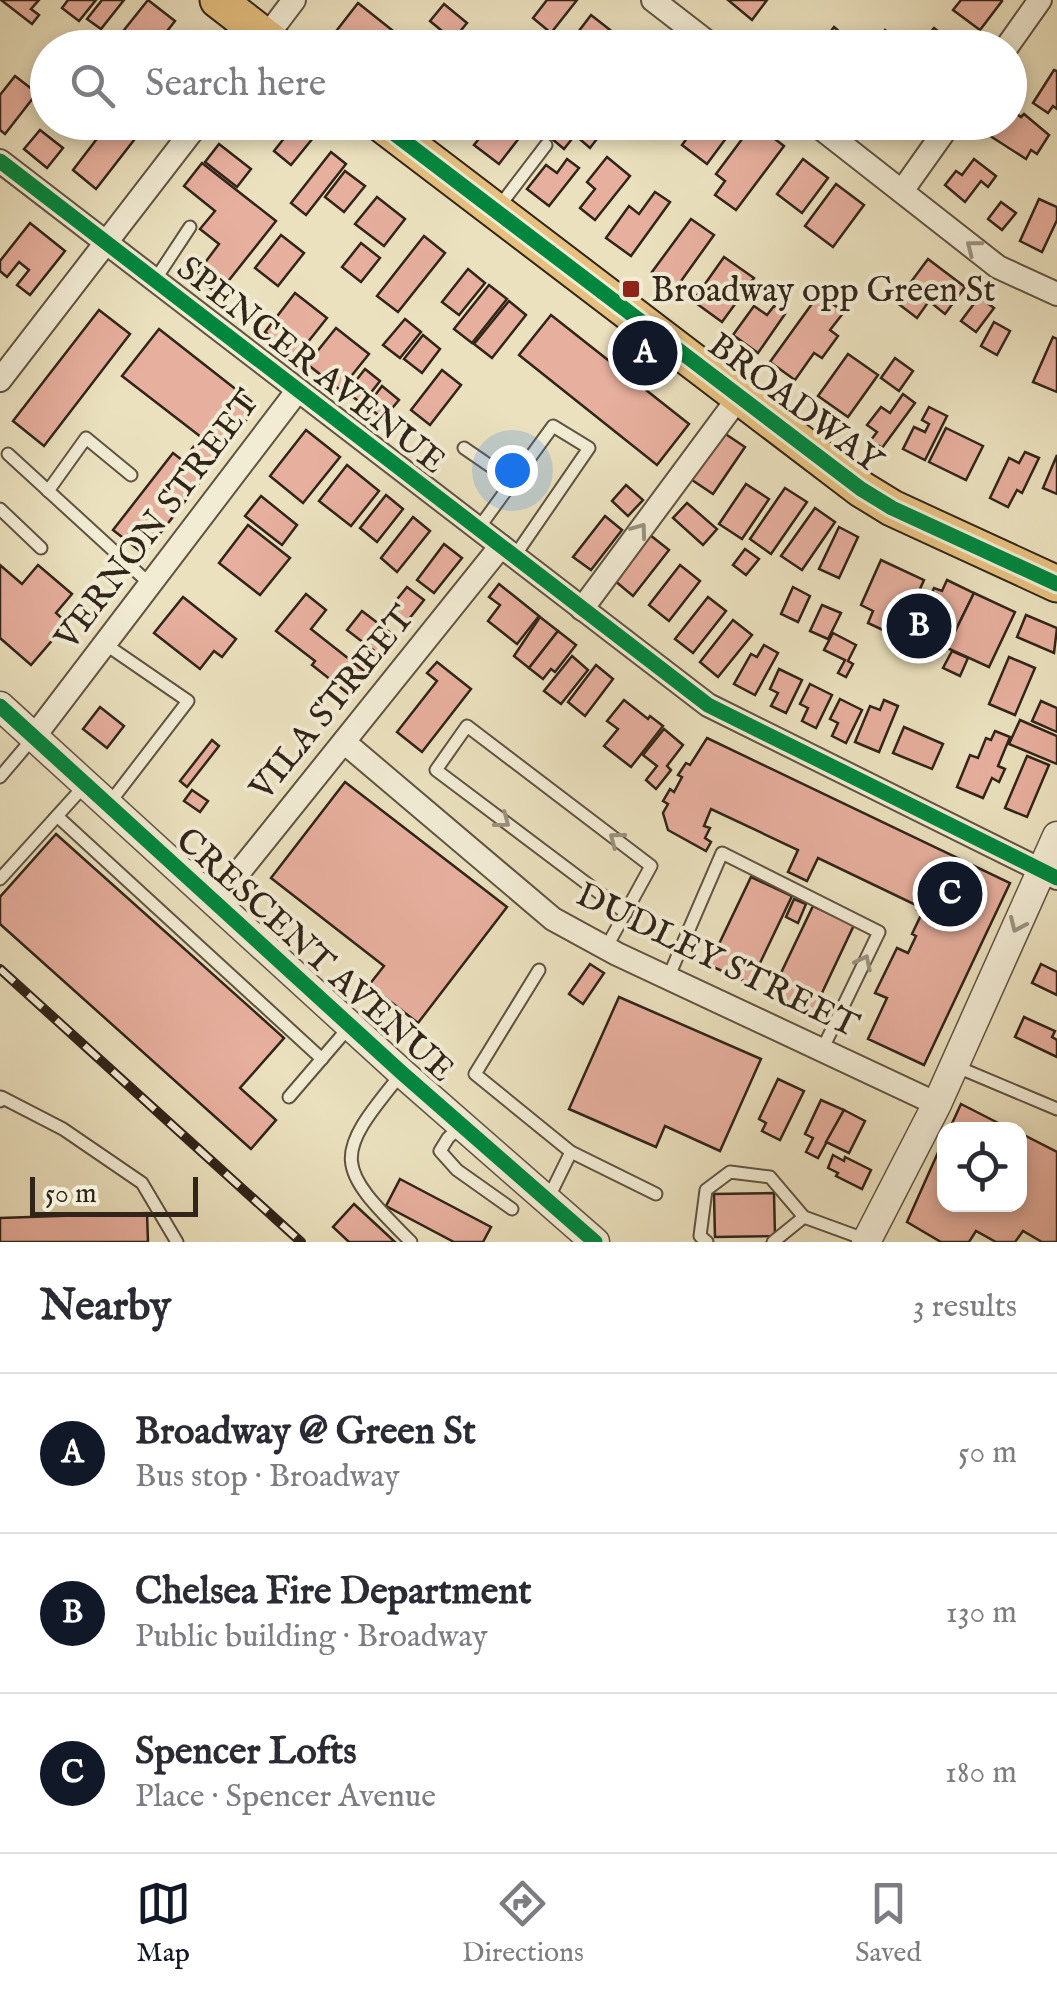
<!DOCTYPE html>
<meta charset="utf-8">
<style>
:root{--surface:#fff;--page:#f7f7f7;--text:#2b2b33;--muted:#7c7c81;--line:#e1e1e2;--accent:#111827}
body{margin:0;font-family:"IM FELL English",serif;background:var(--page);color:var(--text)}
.controls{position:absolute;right:30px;bottom:30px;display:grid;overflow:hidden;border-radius:20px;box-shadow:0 5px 15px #0003}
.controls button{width:90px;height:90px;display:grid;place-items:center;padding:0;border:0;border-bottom:2px solid var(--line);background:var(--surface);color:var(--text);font:50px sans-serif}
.scale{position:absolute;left:30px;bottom:25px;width:168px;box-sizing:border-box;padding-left:10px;border:5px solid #312419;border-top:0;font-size:28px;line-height:35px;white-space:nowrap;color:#312419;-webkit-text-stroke:8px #f2ecd5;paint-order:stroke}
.you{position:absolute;left:512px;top:470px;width:35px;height:35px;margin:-25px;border:8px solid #fff;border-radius:50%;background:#1a73e8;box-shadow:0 0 0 15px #1a73e833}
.badge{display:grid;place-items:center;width:65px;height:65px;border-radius:50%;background:var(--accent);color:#fff;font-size:32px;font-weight:700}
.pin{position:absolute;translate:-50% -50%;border:5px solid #fff;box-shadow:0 2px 10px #0006}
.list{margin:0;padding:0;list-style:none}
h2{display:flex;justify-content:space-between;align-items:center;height:130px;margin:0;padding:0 40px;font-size:42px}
h2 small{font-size:32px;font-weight:400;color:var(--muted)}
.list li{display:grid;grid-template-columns:65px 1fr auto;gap:30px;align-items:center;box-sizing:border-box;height:160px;padding:0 40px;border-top:2px solid var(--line)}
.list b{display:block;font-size:38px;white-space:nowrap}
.list p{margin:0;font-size:32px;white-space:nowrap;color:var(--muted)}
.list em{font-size:32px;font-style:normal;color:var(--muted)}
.icon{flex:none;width:55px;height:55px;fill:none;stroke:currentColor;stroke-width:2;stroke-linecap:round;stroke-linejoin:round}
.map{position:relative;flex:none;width:1057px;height:1242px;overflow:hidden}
.search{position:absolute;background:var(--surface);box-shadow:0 5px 15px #0003;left:30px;right:30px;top:30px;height:110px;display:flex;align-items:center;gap:25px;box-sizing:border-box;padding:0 35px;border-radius:55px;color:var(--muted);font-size:38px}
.sheet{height:610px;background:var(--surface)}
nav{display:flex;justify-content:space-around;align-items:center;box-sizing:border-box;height:140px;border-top:2px solid var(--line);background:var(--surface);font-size:28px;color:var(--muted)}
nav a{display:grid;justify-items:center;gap:5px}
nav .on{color:var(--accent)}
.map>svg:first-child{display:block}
.building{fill:#e7af9e;stroke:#312419;stroke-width:2.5}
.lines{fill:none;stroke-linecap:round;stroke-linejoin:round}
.service-casing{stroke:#605342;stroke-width:15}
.minor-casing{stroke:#605342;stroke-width:26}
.tertiary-casing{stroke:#605342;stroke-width:31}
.primary-casing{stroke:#312419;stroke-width:39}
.service{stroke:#f2ecd5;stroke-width:11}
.minor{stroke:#f2ecd5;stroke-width:22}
.tertiary{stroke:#f2ecd5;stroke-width:28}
.primary{stroke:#e6c07f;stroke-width:35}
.rail-casing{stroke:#312419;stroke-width:10}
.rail{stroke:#f2ecd5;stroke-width:6;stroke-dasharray:19;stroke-linecap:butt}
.cycleway-casing{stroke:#f2ecd5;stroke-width:21}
.cycleway{stroke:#00873e;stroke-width:15}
.oneway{stroke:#9b9280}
.poi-dot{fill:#8f2418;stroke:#f2ecd5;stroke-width:4}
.labels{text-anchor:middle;stroke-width:8;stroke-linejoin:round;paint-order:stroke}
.poi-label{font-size:35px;fill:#312419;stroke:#f2ecd5;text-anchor:start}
.street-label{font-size:35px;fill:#312419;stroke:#f2ecd5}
</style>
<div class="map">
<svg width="1057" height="1242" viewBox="0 0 1057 1242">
<rect width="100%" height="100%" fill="#ebe1be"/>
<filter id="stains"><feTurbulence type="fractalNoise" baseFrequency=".002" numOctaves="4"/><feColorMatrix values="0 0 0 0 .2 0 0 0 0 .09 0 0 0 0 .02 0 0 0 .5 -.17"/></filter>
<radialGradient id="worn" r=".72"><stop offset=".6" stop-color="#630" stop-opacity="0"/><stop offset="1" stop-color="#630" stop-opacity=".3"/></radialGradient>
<!-- building -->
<g class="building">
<polygon points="1,0 39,0 31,9 39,15 32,24"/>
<polygon points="68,0 96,0 79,21 62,8"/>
<polygon points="102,0 124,0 101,29 87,19"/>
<polygon points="148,0 175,21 154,48 126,48 116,40"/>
<polygon points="547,0 577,0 551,33 533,18"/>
<polygon points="728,0 767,0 752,20"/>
<polygon points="961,0 1001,0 1002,1 980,30 953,10"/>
<polygon points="358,3 407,42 403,48 359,48 337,30"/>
<polygon points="444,4 467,23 453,40 430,21"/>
<polygon points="591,15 614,33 603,48 566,48"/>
<polygon points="834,27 846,37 840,48 818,48"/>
<polygon points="934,28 948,39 941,48 925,48 921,44"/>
<polygon points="885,30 904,45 902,48 873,46"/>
<polygon points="1054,70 1057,71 1057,109 1053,106 1048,113 1033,103"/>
<polygon points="15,76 37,93 5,134 0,130 0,95"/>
<polygon points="1010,109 1021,117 1024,114 1049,135 1037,154 1031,150 1026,159 987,134 995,122 1010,122"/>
<polygon points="91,122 148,122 96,189 73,170 96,140 84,131"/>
<polygon points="297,122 316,122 322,127 291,165 274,151"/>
<polygon points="492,122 522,122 517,128 523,133 499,164 474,145"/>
<polygon points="553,122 592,122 603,131 590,148 575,135 564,149 545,133"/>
<polygon points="699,122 738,122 707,164 682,145"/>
<polygon points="754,123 784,146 736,210 715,195 725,181 716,174"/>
<polygon points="40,130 63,148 47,168 24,149"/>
<polygon points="219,144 251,169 237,187 205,162"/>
<polygon points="331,152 346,164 306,215 291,203"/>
<polygon points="607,157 630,176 595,220 580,208 595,189 587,182"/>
<polygon points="567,159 579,168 549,206 527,189 546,165 557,173"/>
<polygon points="803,159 828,178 802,213 777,194"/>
<polygon points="974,159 996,176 988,187 981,181 965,202 945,185 956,171 962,175"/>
<polygon points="202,163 276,221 218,294 195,276 219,244 200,229 215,211 184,186"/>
<polygon points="345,171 365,186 344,212 325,197"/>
<polygon points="836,184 864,205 833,247 805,226"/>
<polygon points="655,192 670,202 631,256 606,238 629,206 639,214"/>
<polygon points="377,197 405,219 384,246 355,224"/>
<polygon points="1039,199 1057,207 1057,220 1042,252 1020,241"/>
<polygon points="1001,202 1016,213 1002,230 988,219"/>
<polygon points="691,219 714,235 676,288 652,272"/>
<polygon points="30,223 65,251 30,295 17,285 29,270 19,262 7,277 0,271 0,261"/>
<polygon points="281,235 304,253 278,286 255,268"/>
<polygon points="424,236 445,253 398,312 377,296"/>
<polygon points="361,243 380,258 361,282 342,267"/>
<polygon points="724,257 754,278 722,322 693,301"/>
<polygon points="928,259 965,287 945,314 929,301 917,318 896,302"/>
<polygon points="468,269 485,283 459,315 442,302"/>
<polygon points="489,285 507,299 472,343 454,329"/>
<polygon points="295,293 327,318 296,357 265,332"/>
<polygon points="819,294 844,312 830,330 838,336 822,358 814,353 795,380 770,362"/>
<polygon points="979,297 994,308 976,332 961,321"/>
<polygon points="509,301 526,315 492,358 474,344"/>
<polygon points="754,306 767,315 774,306 785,314 758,353 733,335"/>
<polygon points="99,310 130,334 44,446 13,421"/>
<polygon points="551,315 689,424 657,465 519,355"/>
<polygon points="405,319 421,332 400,358 383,345"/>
<polygon points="994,322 1010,331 997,355 981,346"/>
<polygon points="336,328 369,354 340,390 307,364"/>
<polygon points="159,329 257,406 211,466 191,450 201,437 122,376"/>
<polygon points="423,335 440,349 422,373 404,359"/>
<polygon points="1053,337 1057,339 1057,392 1033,382"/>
<polygon points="848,354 878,375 848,417 818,396"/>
<polygon points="895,358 913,371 899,391 881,378"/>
<polygon points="365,369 380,381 362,404 347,392"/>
<polygon points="442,370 461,385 430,425 411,410"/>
<polygon points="382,386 399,400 383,419 367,406"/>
<polygon points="903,394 915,403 882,448 871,440 877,432 867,425 881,407 890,413"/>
<polygon points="929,407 947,416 925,460 903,449 914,427 925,432 929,424 922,420"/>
<polygon points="946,428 983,446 966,480 929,462"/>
<polygon points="306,430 340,457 303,503 270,476"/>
<polygon points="721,431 745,447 713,494 689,478"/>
<polygon points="1025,452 1039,458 1022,493 1017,490 1008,507 990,498 1009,458 1019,463"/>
<polygon points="173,453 204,477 144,554 113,530"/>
<polygon points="1057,455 1057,494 1043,488"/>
<polygon points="347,465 379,491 351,526 319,501"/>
<polygon points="746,484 769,499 742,539 719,524"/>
<polygon points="626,485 643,500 628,516 612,501"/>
<polygon points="785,488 807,502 771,554 750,539"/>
<polygon points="386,495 403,509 377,542 360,528"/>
<polygon points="261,496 297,525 282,545 245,516"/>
<polygon points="687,503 717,529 703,545 673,518"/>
<polygon points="815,508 835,522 802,570 781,556"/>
<polygon points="605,516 622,530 591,570 573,557"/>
<polygon points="413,517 430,531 397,572 381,558"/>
<polygon points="248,525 290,558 260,595 219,563"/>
<polygon points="839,527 858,537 839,578 819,569"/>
<polygon points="650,535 669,550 633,596 614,580"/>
<polygon points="444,544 462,558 434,593 417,580"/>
<polygon points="745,549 759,559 746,575 733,565"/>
<polygon points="881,560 924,580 898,637 868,623 873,611 861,605"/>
<polygon points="0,565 22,584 38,565 72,594 56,613 67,623 31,665 0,638"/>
<polygon points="680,565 700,581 669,621 649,605"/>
<polygon points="947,580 974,593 946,650 913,634 934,588 942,591"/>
<polygon points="499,584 539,616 517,644 488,621 500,605 489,597"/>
<polygon points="407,587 424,600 402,628 385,614"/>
<polygon points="793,587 810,596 798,622 781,614"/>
<polygon points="974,593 1015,612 989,667 947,648"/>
<polygon points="306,594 326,610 311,629 368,674 350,695 312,665 315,661 276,631"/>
<polygon points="183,597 236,639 222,657 214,651 200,669 154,633"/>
<polygon points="708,597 726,611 693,653 675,639"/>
<polygon points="822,605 841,613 828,639 810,631"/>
<polygon points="362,611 396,637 381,656 347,630"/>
<polygon points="1026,615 1057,628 1054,653 1017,637"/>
<polygon points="540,617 558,631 529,668 514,656"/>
<polygon points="733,620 752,635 718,677 700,662"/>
<polygon points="558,631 576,645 555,672 551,669 543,679 529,668"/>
<polygon points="833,633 856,645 848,661 853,664 846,677 838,673 845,660 824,650"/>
<polygon points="764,645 778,653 755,695 734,684 751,654 757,657"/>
<polygon points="952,651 968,658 960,676 943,668"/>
<polygon points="572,656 588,670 561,704 544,691"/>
<polygon points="1009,657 1035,668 1015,715 989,704"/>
<polygon points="437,662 471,689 422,752 397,732 437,681 427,673"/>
<polygon points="596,665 613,679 585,716 568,702"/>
<polygon points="779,669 802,680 786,713 771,706 778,693 770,689"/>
<polygon points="810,684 832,695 816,728 802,721 808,708 800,704"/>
<polygon points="840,699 862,710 846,743 832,736 838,723 830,719"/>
<polygon points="624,700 648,719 650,716 663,726 631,767 604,746 618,729 607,721"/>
<polygon points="884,700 898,706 879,752 855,742 870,706 880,710"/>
<polygon points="1041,701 1057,708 1057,732 1032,721"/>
<polygon points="100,707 124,726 107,748 83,729"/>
<polygon points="1020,720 1057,736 1057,764 1009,744"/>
<polygon points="904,727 943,744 932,769 893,753"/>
<polygon points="664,729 683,745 667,766 671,770 656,789 646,780 657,766 643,755"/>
<polygon points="995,731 1010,737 998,766 1005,769 999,782 992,778 983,798 957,787 970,755 978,758 986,738 991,740"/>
<polygon points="707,738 1010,883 924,1065 868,1039 887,998 875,993 897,948 908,953 916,936 912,934 922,913 917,910 918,906 818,858 807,881 788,872 798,850 711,809 704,826 710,828 705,838 711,842 706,851 668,830 663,813 668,804 663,801 670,789 674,792 682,777 678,775 686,763 690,765"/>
<polygon points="212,740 219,746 187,787 180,781"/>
<polygon points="1027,756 1049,765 1027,817 1005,808"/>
<polygon points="345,782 507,907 418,1023 369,985 384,966 271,878"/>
<polygon points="192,790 208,801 200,812 184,801"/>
<polygon points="56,834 284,1038 240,1088 276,1120 251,1149 0,924 0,897"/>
<polygon points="751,877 792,896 750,984 709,965"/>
<polygon points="794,899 806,904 798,923 786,917"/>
<polygon points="813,906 854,925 812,1014 771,994"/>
<polygon points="590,964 604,973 583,1004 569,994"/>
<polygon points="1041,964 1057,972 1057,995 1032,983"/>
<polygon points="619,997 761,1059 720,1151 665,1126 656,1147 569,1109"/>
<polygon points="1024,1017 1055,1031 1052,1037 1057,1040 1057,1057 1015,1037"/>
<polygon points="778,1079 804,1091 780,1140 762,1131 766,1123 759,1119"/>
<polygon points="821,1100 844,1110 818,1158 806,1152 813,1138 805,1134"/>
<polygon points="961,1104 1012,1130 949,1130"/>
<polygon points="844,1110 865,1121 849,1153 826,1142"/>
<polygon points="1020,1133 1057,1152 1057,1242 1042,1242 1023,1231 1015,1242 996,1242 976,1231 969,1242 941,1242 907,1222 944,1139 944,1204 1020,1204"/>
<polygon points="833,1155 844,1161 845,1157 871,1170 862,1189 836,1176 838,1173 828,1168"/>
<polygon points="400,1179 491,1227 483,1242 454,1242 386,1206"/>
<polygon points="774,1193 775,1236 715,1237 714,1194"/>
<polygon points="354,1204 395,1242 349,1242 333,1227"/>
<polygon points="147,1213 148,1242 0,1242 0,1218"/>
</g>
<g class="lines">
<!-- service casing -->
<g class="service-casing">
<g id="service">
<polyline points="498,208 546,145"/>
<polyline points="155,280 190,227"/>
<polyline points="464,448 512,481"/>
<polyline points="8,454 150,584"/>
<polyline points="48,491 86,438 131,475"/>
<polyline points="0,509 41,548"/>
<polyline points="478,529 553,426 589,448 514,557"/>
<polyline points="105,644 188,701 108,805"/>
<polyline points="0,777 33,738"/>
<polyline points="57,816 322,1059"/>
<polyline points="0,879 85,785"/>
<polyline points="606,948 651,866 467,726 436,770 626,913"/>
<polyline points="539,970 475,1074 571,1152"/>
<polyline points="668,978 722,853 879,932 822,1050"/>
<polyline points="955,1066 1057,1109"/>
<path d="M402,1073C332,1158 334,1165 411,1242"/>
<polyline points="289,1097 350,1026"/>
<polyline points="0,1101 1,1097 63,1129 142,1183 177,1242"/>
<polyline points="462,1125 448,1138 440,1151 457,1170 512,1209"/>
<polyline points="548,1199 571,1152 656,1194"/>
<polyline points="707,1242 700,1236 706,1190 730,1172 770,1177 804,1217 867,1240"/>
<polyline points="773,1242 804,1217"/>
</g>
</g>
<!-- minor casing -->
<g class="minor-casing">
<g id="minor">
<polyline points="653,0 715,48"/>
<polyline points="260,45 294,0"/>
<polyline points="1006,48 1040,0"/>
<polyline points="813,122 998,267 1057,294"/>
<polyline points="0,161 708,705 1057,878"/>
<polyline points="902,191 951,122"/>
<polyline points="0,380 199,122"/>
<polyline points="582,609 739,397"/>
<polyline points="33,738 298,390"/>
<polyline points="344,742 553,919 617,954 937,1104"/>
<polyline points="215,902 501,546"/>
</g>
</g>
<!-- tertiary casing -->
<g class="tertiary-casing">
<g id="tertiary">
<polyline points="0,706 402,1073 595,1242"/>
<polyline points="866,1242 937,1104 1057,836"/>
</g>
</g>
<!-- primary casing -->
<g class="primary-casing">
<g id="primary">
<polyline points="218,0 280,48"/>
<polyline points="379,122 861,489 892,508 1057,584"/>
</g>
</g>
<!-- service -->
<use href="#service" class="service"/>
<!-- minor -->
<use href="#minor" class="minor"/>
<!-- tertiary -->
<use href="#tertiary" class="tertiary"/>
<!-- primary -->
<use href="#primary" class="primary"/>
<!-- rail casing -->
<g class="rail-casing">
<polyline id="rail" points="0,969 301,1242"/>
</g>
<!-- rail -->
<use href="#rail" class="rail"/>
<!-- cycleway casing -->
<g class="cycleway-casing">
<g id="cycleway">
<polyline points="379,122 861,489 892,508 1057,584"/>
<polyline points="0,161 708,705 1057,878"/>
<polyline points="0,706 402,1073 595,1242"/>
</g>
</g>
<!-- cycleway -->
<use href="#cycleway" class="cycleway"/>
</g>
<!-- one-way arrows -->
<defs><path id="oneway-chevron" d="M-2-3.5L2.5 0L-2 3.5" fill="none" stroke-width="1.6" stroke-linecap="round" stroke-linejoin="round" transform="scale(2.5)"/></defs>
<g class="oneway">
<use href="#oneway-chevron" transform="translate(973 247) rotate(-142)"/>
<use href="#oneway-chevron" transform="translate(640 530) rotate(-54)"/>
<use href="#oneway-chevron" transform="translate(503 821) rotate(37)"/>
<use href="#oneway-chevron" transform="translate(616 839) rotate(-143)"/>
<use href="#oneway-chevron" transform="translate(1017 925) rotate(114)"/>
<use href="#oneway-chevron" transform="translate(864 962) rotate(-64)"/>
</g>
<!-- markers -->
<rect class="poi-dot" x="621" y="279" width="20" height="20" rx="5"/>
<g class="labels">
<!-- poi labels -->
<g class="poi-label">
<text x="651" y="301">Broadway opp Green St</text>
</g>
<!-- street labels -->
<g class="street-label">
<text transform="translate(312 364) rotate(38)" y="12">SPENCER AVENUE</text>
<text transform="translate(796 402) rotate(37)" y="12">BROADWAY</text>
<text transform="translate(156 519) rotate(-53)" y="12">VERNON STREET</text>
<text transform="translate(331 702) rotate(-51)" y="12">VILA STREET</text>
<text transform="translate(316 954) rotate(42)" y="12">CRESCENT AVENUE</text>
<text transform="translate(718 959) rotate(26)" y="12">DUDLEY STREET</text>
</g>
</g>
<rect width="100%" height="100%" filter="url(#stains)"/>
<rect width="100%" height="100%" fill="url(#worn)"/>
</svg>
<div class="controls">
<button><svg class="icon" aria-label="locate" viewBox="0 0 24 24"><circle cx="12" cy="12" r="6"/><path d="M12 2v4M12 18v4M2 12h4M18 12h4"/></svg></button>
</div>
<div class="scale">50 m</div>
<div class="you"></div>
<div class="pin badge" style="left:645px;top:353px">A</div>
<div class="pin badge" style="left:919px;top:626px">B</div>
<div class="pin badge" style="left:950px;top:894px">C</div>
<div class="search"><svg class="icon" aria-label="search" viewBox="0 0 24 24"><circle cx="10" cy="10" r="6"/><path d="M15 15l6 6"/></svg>Search here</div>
</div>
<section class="sheet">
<h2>Nearby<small>3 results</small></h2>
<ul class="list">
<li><span class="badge">A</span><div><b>Broadway @ Green St</b><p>Bus stop · Broadway</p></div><em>50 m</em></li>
<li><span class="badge">B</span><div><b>Chelsea Fire Department</b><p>Public building · Broadway</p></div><em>130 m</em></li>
<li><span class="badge">C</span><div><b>Spencer Lofts</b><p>Place · Spencer Avenue</p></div><em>180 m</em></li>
</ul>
</section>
<nav>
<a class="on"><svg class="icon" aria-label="map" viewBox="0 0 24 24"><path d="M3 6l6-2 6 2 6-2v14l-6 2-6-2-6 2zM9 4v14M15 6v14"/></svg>Map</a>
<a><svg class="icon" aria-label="directions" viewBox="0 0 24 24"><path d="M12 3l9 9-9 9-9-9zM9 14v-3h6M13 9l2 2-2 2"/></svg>Directions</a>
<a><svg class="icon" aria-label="saved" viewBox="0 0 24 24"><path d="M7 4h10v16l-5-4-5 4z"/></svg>Saved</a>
</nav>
